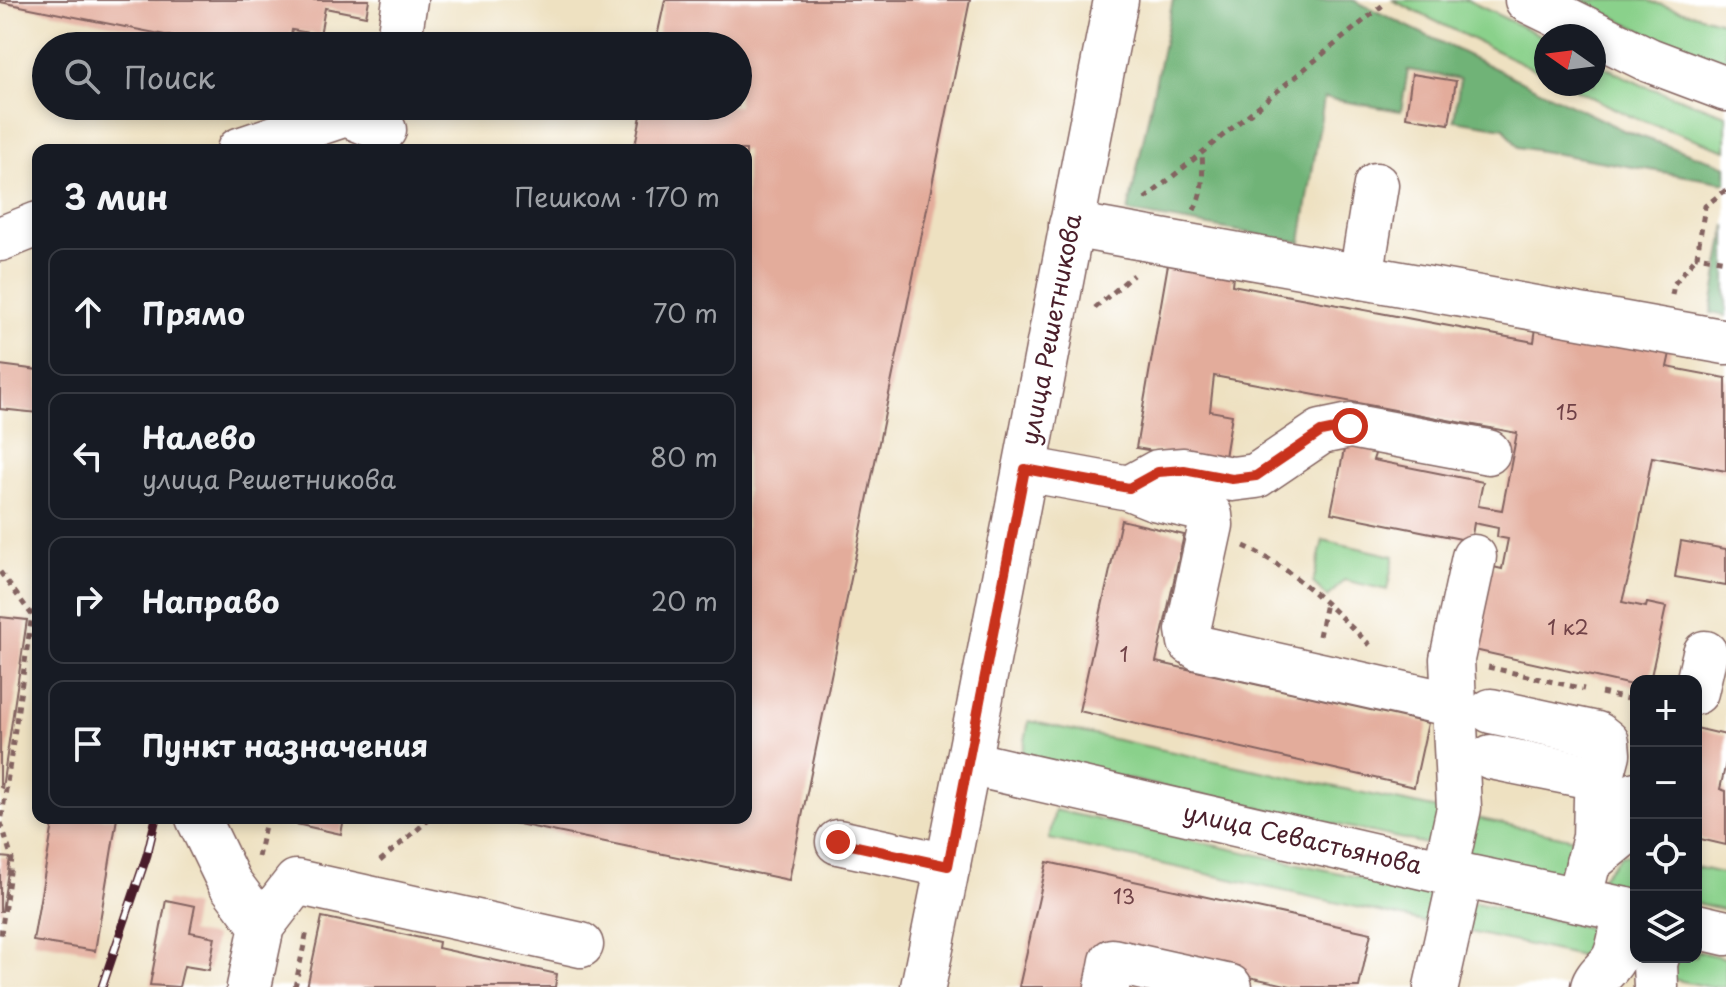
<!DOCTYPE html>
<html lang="ru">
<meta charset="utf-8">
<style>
:root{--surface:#171b24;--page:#20242c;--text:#f1f3f6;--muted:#9ea1a6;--line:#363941}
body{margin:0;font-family:"Playpen Sans",sans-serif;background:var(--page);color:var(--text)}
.controls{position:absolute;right:24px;bottom:24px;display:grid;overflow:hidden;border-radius:16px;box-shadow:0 4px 12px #0003}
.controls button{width:72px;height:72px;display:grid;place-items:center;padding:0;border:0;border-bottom:2px solid var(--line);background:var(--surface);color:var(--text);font:40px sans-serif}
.compass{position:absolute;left:1534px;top:24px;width:72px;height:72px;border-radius:50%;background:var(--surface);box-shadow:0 4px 12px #0003;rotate:284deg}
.stop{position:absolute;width:24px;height:24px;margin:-18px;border:6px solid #c8321e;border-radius:50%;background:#fff}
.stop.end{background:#c8321e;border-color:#fff;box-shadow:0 2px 8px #0008}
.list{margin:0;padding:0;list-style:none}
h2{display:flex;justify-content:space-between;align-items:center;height:104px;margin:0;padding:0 32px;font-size:34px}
h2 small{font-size:26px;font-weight:400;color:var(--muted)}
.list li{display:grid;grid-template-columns:52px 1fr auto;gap:24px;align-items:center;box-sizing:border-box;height:128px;margin:0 16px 16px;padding:0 16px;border:2px solid var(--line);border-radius:16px}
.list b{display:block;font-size:30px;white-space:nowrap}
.list p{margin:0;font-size:26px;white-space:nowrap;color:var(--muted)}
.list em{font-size:26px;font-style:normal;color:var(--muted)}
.icon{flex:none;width:44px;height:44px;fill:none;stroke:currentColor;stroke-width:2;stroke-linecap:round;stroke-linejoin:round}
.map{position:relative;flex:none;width:1726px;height:987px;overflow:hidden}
.search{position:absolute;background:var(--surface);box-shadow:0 4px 12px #0003;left:32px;top:32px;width:720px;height:88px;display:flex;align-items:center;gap:20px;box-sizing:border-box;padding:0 28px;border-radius:44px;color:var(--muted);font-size:30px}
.panel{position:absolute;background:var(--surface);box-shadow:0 4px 12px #0003;left:32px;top:144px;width:720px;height:680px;border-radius:16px}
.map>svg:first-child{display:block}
.green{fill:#8ad18b;stroke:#6a785b;stroke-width:2}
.forest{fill:#6fb377;stroke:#5c6951;stroke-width:2}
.building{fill:#e3ac9b}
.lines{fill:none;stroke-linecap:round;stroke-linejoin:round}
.minor-casing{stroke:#836360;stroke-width:47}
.path{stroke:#836360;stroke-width:5;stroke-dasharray:6 6;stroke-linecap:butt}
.minor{stroke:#fff;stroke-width:44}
.rail-casing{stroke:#4a1f2b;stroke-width:9}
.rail{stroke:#fff;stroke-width:6;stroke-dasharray:18;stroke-linecap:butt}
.route{stroke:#c8321e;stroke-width:10}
.labels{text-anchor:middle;stroke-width:8;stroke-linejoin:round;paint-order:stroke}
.number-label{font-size:20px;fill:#704247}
.street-label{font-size:24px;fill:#4a1f2b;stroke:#fff}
</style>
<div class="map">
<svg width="1726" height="987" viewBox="0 0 1726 987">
<rect width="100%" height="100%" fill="#fff"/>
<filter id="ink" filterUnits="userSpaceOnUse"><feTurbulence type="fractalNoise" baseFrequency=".0125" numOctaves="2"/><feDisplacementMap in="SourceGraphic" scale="16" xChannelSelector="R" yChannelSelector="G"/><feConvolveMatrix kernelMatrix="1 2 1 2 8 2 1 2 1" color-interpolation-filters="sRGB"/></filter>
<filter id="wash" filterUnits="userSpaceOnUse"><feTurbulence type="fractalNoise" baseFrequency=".006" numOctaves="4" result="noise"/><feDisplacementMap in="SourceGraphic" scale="32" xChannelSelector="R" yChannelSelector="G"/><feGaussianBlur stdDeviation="1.8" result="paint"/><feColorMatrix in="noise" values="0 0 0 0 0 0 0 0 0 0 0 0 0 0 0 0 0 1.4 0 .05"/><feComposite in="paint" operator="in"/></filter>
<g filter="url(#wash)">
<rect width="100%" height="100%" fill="#eee1c1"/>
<!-- green -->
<g class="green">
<polygon points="1392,0 1467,0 1546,38 1546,75"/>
<polygon points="1579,0 1644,0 1726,23 1726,64 1657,38"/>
<polygon points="1594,62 1642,85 1726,115 1726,150 1630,116 1565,84 1594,84"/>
<polygon points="1323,540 1394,556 1387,590 1344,580 1328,597 1313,583"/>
<polygon points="1029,721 1447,811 1431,845 1022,756"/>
<polygon points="1055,810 1438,895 1433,924 1049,839"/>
<polygon points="1467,816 1584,841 1569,876 1466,853"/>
<polygon points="1621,855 1636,855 1636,890 1598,882"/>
<polygon points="1696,867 1726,874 1726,910 1696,903"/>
<polygon points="1471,902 1600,930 1594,959 1465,931"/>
<polygon points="1696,951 1726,958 1726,987 1710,987 1662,977 1666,957 1696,957"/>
</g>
<!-- forest -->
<g class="forest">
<polygon points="1173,0 1353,0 1625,131 1726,166 1726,183 1518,147 1504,128 1454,120 1460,79 1408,70 1401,111 1324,98 1301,242 1128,212"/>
<polygon points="1726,225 1726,316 1711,313"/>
</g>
<g id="blocks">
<!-- building -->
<g class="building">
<polygon points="0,0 369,0 366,16 325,8 320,35 292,30 289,46 220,46 0,2"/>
<polygon points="665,0 970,0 789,880 494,819 746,818 746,150 634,150 643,106 738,106 738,46 655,46"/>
<polygon points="1412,74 1456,81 1449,124 1406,117"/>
<polygon points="1168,264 1233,275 1232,285 1534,342 1537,321 1672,344 1667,367 1726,378 1726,471 1652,457 1632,563 1622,602 1646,607 1647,603 1666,607 1650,681 1636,681 1636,686 1470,649 1489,566 1502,569 1508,539 1497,537 1498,528 1474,523 1471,541 1331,513 1345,445 1376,451 1373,460 1483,482 1478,506 1502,510 1517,433 1214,376 1210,411 1232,415 1224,463 1136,448"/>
<polygon points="0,365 38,370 38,413 0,409"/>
<polygon points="1121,520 1184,535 1156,662 1428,723 1414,787 1079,711"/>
<polygon points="1681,541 1726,549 1726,586 1675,577"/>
<polygon points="0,617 27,620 2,788 0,787"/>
<polygon points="1696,728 1726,735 1726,763 1720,789 1726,791 1726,845 1696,838"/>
<polygon points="54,818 117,818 95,951 33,941"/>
<polygon points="269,818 344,818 341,834"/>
<polygon points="0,857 10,858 2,911 0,911"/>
<polygon points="1047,862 1371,933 1359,987 1295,987 1098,944 1089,987 1019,987"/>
<polygon points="166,900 195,906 190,932 215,937 209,970 184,966 179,987 150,985"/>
<polygon points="322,917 439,942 438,948 557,974 555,987 307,987"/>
</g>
</g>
</g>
<g filter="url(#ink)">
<use href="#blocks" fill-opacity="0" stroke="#836360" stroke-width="2"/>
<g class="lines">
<!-- minor casing -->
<g class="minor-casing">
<g id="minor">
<polyline points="1527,0 1649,60 1726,89"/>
<polyline points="398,46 405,0"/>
<polyline points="239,150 346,114 384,130"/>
<polyline points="1071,225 1726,342"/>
<polyline points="0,239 38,224"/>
<polyline points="1361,277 1376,185"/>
<polyline points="1025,469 1129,488 1154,498 1202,509 1210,515 1211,525 1188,630 1190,642 1199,648 1454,705 1459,808 1445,872"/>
<polyline points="1129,488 1158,472 1184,470 1232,479 1256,476 1321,432 1350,426 1488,452"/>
<polyline points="1696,692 1705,653"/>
<polyline points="1454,705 1452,659 1474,557"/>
<polyline points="1491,711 1597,734 1607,742 1608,754 1596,799 1595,837 1579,900"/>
<polyline points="1491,757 1602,779"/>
<path id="s1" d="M969,763L1445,872L1636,912"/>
<polyline points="198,818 229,882 262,926"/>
<polyline points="838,842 948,866"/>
<polyline points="1588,863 1627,831 1636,794"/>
<polyline points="1696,926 1726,933"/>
<polyline points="249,987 262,926 296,882 581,945"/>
<path id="s2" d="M923,987C991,659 1050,329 1116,0"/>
<polyline points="1107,987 1112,961 1230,987"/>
<polyline points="1436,987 1461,875"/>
<path d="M1593,987C1596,975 1610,968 1615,956C1621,942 1622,925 1625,910"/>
<polyline points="1656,987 1655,964 1657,957"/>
</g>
</g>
<!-- path -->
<g class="path">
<polyline points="1726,190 1705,206 1697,256 1726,261"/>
<polyline points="1145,199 1383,5"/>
<path d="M1194,210C1204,191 1203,173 1202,152"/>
<polyline points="1672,295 1674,284 1697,256"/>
<polyline points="1095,308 1133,275"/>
<path d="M1244,546C1293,568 1332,609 1370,645"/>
<polyline points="0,572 32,615 1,823 12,859 0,940"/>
<polyline points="1319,636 1326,603"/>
<polyline points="1488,667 1584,689"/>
<polyline points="1601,693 1628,699"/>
<polyline points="258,857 266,821"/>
<polyline points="380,861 431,818"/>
<polyline points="295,987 307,931"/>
</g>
<!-- minor -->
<use href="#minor" class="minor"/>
<!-- rail casing -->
<g class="rail-casing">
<polyline id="rail" points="102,987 147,855 156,818"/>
</g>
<!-- rail -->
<use href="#rail" class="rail"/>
</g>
</g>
<g class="lines" filter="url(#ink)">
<!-- route -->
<polyline class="route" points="838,842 948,866 1025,469 1129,488 1158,472 1184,470 1232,479 1256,476 1321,432 1350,426"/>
</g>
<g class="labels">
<!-- number labels -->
<g class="number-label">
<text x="1567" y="420">15</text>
<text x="1568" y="635">1 к2</text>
<text x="1124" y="662">1</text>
<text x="1124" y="904">13</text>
</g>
<!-- street labels -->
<g class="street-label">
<text dy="8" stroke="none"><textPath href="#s2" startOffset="670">улица Решетникова</textPath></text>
<text dy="8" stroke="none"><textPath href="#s1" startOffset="342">улица Севастьянова</textPath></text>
</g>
</g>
</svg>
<div class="controls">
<button>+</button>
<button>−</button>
<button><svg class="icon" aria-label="locate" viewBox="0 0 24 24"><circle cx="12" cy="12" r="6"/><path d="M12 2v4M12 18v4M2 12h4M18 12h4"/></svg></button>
<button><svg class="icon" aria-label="layers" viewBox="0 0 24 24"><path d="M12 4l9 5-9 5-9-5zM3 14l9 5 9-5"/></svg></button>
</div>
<svg class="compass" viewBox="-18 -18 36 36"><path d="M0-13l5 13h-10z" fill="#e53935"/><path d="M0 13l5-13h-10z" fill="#9ea1a6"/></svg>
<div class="stop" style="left:1350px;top:426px"></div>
<div class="stop end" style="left:838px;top:842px"></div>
<div class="search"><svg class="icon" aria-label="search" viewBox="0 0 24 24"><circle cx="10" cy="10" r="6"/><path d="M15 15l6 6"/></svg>Поиск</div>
<section class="panel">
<h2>3 мин<small>Пешком · 170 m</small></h2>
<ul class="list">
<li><svg class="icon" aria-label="ahead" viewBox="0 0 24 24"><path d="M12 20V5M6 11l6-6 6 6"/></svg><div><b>Прямо</b></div><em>70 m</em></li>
<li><svg class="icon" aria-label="left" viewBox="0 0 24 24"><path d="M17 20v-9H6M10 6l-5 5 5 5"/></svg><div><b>Налево</b><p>улица Решетникова</p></div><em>80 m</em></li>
<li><svg class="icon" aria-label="right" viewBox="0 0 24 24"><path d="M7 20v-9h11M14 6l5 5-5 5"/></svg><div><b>Направо</b></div><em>20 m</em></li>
<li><svg class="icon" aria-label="arrive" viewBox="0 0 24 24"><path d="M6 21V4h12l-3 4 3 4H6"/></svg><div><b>Пункт назначения</b></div></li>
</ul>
</section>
</div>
